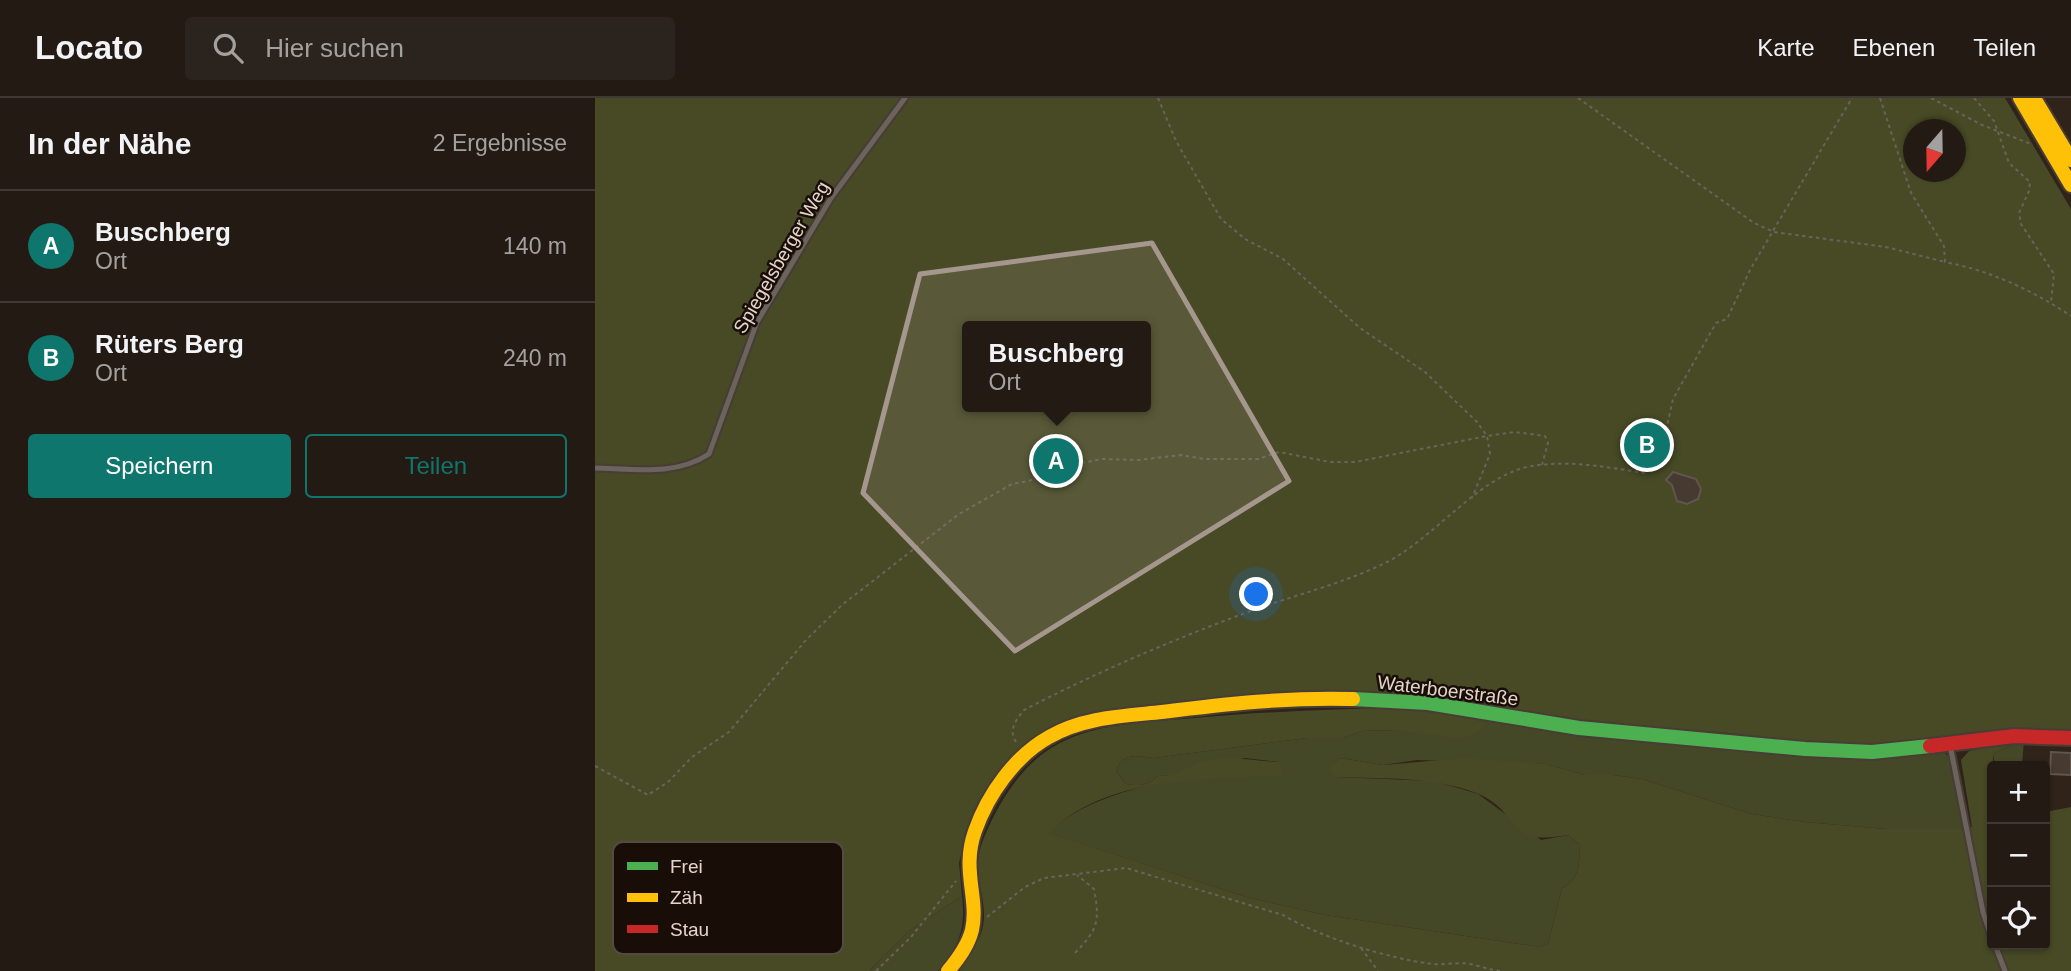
<!DOCTYPE html>
<html lang="de">
<meta charset="utf-8">
<style>
:root{--surface:#231a14;--page:#2b231d;--text:#f1f3f6;--muted:#a3a1a0;--line:#403834;--accent:#0f766e}
body{margin:0;font-family:Arial,sans-serif;background:var(--page);color:var(--text)}
.controls{position:absolute;right:21px;bottom:21px;display:grid;overflow:hidden;border-radius:7px;box-shadow:0 2px 5px #0004}
.controls button{width:63px;height:63px;display:grid;place-items:center;padding:0;border:0;border-bottom:2px solid var(--line);background:var(--surface);color:var(--text);font:35px sans-serif}
.compass{position:absolute;left:1308px;top:21px;width:63px;height:63px;border-radius:50%;background:var(--surface);box-shadow:0 2px 5px #0004;rotate:200deg}
.you{position:absolute;left:662px;top:497px;width:24px;height:24px;margin:-18px;border:5px solid #fff;border-radius:50%;background:#1a73e8;box-shadow:0 0 0 10px #1a73e833}
.badge{display:grid;place-items:center;width:46px;height:46px;border-radius:50%;background:var(--accent);color:#fff;font-size:23px;font-weight:700}
.pin{position:absolute;translate:-50% -50%;border:4px solid #fff;box-shadow:0 2px 7px #0006}
.popup{position:absolute;left:367px;top:223px;width:189px;height:91px;box-sizing:border-box;display:grid;place-content:center;border-radius:7px;background:var(--surface);filter:drop-shadow(0 2px 5px #0005);font-size:23px;white-space:nowrap;color:var(--muted)}
.popup b{font-size:26px;color:var(--text)}
.popup::after{content:'';position:absolute;left:50%;top:100%;margin-left:-14px;border:14px solid transparent;border-top-color:var(--surface)}
.list{margin:0;padding:0;list-style:none}
h2{display:flex;justify-content:space-between;align-items:center;height:91px;margin:0;padding:0 28px;font-size:30px}
h2 small{font-size:23px;font-weight:400;color:var(--muted)}
.list li{display:grid;grid-template-columns:46px 1fr auto;gap:21px;align-items:center;box-sizing:border-box;height:112px;padding:0 28px;border-top:2px solid var(--line)}
.list b{display:block;font-size:26px;white-space:nowrap}
.list p{margin:0;font-size:23px;white-space:nowrap;color:var(--muted)}
.list em{font-size:23px;font-style:normal;color:var(--muted)}
.actions{display:flex;gap:14px;padding:21px 28px}
.actions a{flex:1;padding:16px 0;border:2px solid var(--accent);border-radius:7px;text-align:center;font-size:24px;color:var(--accent)}
.actions .main{background:var(--accent);color:#fff}
.icon{flex:none;width:38px;height:38px;fill:none;stroke:currentColor;stroke-width:2;stroke-linecap:round;stroke-linejoin:round}
.map{position:relative;flex:none;width:1476px;height:873px;overflow:hidden}
header{display:flex;align-items:center;gap:42px;box-sizing:border-box;height:98px;padding:0 35px;background:var(--surface);border-bottom:2px solid var(--line)}
header strong{font-size:33px}
nav{display:flex;gap:38px;margin-inline-start:auto;font-size:24px}
.search{width:490px;height:63px;background:var(--page);display:flex;align-items:center;gap:18px;box-sizing:border-box;padding:0 24px;border-radius:7px;color:var(--muted);font-size:26px}
main{display:flex}
aside{flex:1;background:var(--surface)}
.map>svg:first-child{display:block}
.green{fill:#454827}
.forest{fill:#474a25;fill-rule:evenodd}
.building{fill:#463a31;stroke:#60564e;stroke-width:2}
.lines{fill:none;stroke-linecap:round;stroke-linejoin:round}
.lane-casing{stroke:#473d36;stroke-width:9}
.fast-casing{stroke:#473d36;stroke-width:18}
.slow-casing{stroke:#473d36;stroke-width:18}
.jam-casing{stroke:#473d36;stroke-width:18}
.path{stroke:#6a625b;stroke-width:2;stroke-dasharray:3.5 3.5;stroke-linecap:butt}
.lane{stroke:#6c635c;stroke-width:5}
.fast{stroke:#4caf50;stroke-width:14}
.slow{stroke:#ffc107;stroke-width:14}
.jam{stroke:#c62828;stroke-width:14}
.marked{fill:#a5978d;fill-opacity:0.2;stroke:#a5978d;stroke-width:5;stroke-linejoin:round}
.labels{text-anchor:middle;stroke-width:5;stroke-linejoin:round;paint-order:stroke}
.street-label{font-size:19px;fill:#e4d5cb;stroke:#180e07}
.key{fill:#180e07;stroke:#554a42;stroke-width:2}
.key-label{font-size:19px;fill:#e4d5cb}
</style>
<header>
<strong>Locato</strong>
<div class="search"><svg class="icon" aria-label="search" viewBox="0 0 24 24"><circle cx="10" cy="10" r="6"/><path d="M15 15l6 6"/></svg>Hier suchen</div>
<nav><a>Karte</a><a>Ebenen</a><a>Teilen</a></nav>
</header>
<main>
<aside>
<h2>In der Nähe<small>2 Ergebnisse</small></h2>
<ul class="list">
<li><span class="badge">A</span><div><b>Buschberg</b><p>Ort</p></div><em>140 m</em></li>
<li><span class="badge">B</span><div><b>Rüters Berg</b><p>Ort</p></div><em>240 m</em></li>
</ul>
<div class="actions"><a class="main">Speichern</a><a>Teilen</a></div>
</aside>
<div class="map">
<svg width="1476" height="873" viewBox="0 0 1476 873">
<rect width="100%" height="100%" fill="#2f231a"/>
<!-- green -->
<g class="green">
<path d="M889,620L1018,641L1124,648L1194,657L1284,658L1349,654L1355,660L1368,731H1291L1210,724L1157,716L1047,681L1018,677H990L951,666L822,662L788,667L745,660L738,665L741,679L840,683L883,696L946,742L973,737L984,746C985,764 985,781 967,790L953,846L945,849L730,817L651,799L453,735C506,684 613,677 684,664L650,660L582,677L563,678C553,688 544,688 531,686L521,673C528,654 542,658 559,660L712,640H748L767,633L801,632Z"/>
<polygon points="1429,641 1427,668 1400,668 1398,656"/>
<path d="M367,798C371,831 364,848 343,873H274L314,833Z"/>
</g>
<!-- forest -->
<g class="forest">
<path d="M0,0H1410L1476,111V634L1427,630L1316,644L1238,648L1134,635L987,624L816,596L630,601L507,615L457,630L428,649L415,661L383,713L367,752L364,765L367,798L314,833L274,873H0ZM1318,32H1360V74H1318ZM372,228H550V309H372Z"/>
<path d="M806,610L889,620L890,626L884,633L867,641L801,632L767,633L748,640H712L559,660C542,658 528,654 521,673L531,686C544,688 553,688 563,678C587,677 586,671 605,664C631,656 658,663 684,664L689,672L687,677C610,683 513,676 454,735L651,799L730,817L945,849L953,846L967,790C985,781 985,764 984,746L973,737C906,749 929,714 881,695C837,678 788,681 741,679L735,673L738,665L745,660L788,667L870,660L951,666L990,677H1018L1047,681L1157,716L1210,724L1291,731H1368L1377,729L1366,662L1374,653L1429,641L1398,656L1397,847H1450V714L1476,709V873H360C369,862 379,851 385,838C399,802 370,779 391,735C406,700 429,664 463,646C500,626 547,624 588,621C661,614 733,611 806,610Z"/>
</g>
<!-- building -->
<g class="building">
<polygon points="1078,374 1101,381 1106,391 1103,401 1092,406 1082,403 1077,387 1071,382"/>
<polygon points="1456,654 1476,655 1476,677 1455,676"/>
</g>
<g class="lines">
<!-- lane casing -->
<g class="lane-casing">
<g id="lane">
<path d="M0,370C39,371 81,378 114,356L162,224L236,100L310,0"/>
<polyline points="1355,647 1388,814 1397,841"/>
<polyline points="1400,847 1410,873"/>
</g>
</g>
<!-- fast casing -->
<g class="fast-casing">
<polyline id="fast" points="758,601 833,605 984,630 1210,651 1277,654 1335,648"/>
</g>
<!-- slow casing -->
<g class="slow-casing">
<g id="slow">
<polyline points="1425,0 1476,87"/>
<polyline points="1439,0 1476,62"/>
<path d="M353,873C363,861 373,848 377,832C384,800 366,772 380,733C393,696 420,658 454,639C488,619 529,618 567,614C630,606 694,599 758,601"/>
</g>
</g>
<!-- jam casing -->
<g class="jam-casing">
<polyline id="jam" points="1335,648 1419,638 1476,640"/>
</g>
<!-- path -->
<g class="path">
<polyline points="563,0 581,43 626,121 650,141 688,161 765,230 830,274 882,324 892,338 895,356 877,400"/>
<polyline points="983,0 1159,125 1179,134 1291,149 1350,164"/>
<path d="M1285,0L1316,95L1349,148L1350,164C1396,173 1437,192 1476,218"/>
<polyline points="1336,0 1387,27 1436,46"/>
<polyline points="1379,0 1399,23 1414,65 1435,84 1434,93 1424,115 1426,126 1459,176 1456,205"/>
<path d="M421,644C413,632 421,622 429,612C500,575 577,542 653,514C699,497 748,486 792,464C839,440 883,380 932,369C970,361 1012,369 1049,375L1067,358L1076,344L1072,328L1078,301L1121,225L1132,221L1156,170L1257,0"/>
<polyline points="0,668 53,697 73,684 97,659 134,634 211,542 247,507 364,416 417,386 434,383 461,370 507,361 543,362 586,357 609,361 663,361 684,354 735,364 760,364 892,338 920,334 950,338 953,345 947,367"/>
<path d="M392,819L430,789L449,780L531,770L688,817C727,840 792,860 837,866C849,867 862,864 875,866C885,868 895,872 906,873"/>
<polyline points="766,850 783,873"/>
<path d="M480,855C503,831 505,824 499,791L482,777"/>
<polyline points="281,873 316,839 361,783"/>
</g>
<!-- lane -->
<use href="#lane" class="lane"/>
<!-- fast -->
<use href="#fast" class="fast"/>
<!-- slow -->
<use href="#slow" class="slow"/>
<!-- jam -->
<use href="#jam" class="jam"/>
</g>
<!-- marked area -->
<path class="marked" d="M557,145L694,383L420,553L268,395L325,176Z"/>
<g class="labels">
<!-- street labels -->
<g class="street-label">
<text transform="translate(186 159) rotate(-60)" y="7">Spiegelsberger Weg</text>
<text transform="translate(853 592) rotate(7)" y="7">Waterboerstraße</text>
</g>
</g>
<!-- legend -->
<rect x="18" y="744" width="230" height="112" rx="10" class="key"/>
<rect x="32" y="764" width="31" height="8" fill="#4caf50"/>
<rect x="32" y="795" width="31" height="9" fill="#ffc107"/>
<rect x="32" y="827" width="31" height="8" fill="#c62828"/>
<g class="key-label">
<text x="75" y="775">Frei</text>
<text x="75" y="806">Zäh</text>
<text x="75" y="838">Stau</text>
</g>
</svg>
<div class="controls">
<button>+</button>
<button>−</button>
<button><svg class="icon" aria-label="locate" viewBox="0 0 24 24"><circle cx="12" cy="12" r="6"/><path d="M12 2v4M12 18v4M2 12h4M18 12h4"/></svg></button>
</div>
<svg class="compass" viewBox="-18 -18 36 36"><path d="M0-13l5 13h-10z" fill="#e53935"/><path d="M0 13l5-13h-10z" fill="#a3a1a0"/></svg>
<div class="you"></div>
<div class="pin badge" style="left:461px;top:363px">A</div>
<div class="popup"><b>Buschberg</b>Ort</div>
<div class="pin badge" style="left:1052px;top:347px">B</div>
</div>
</main>
